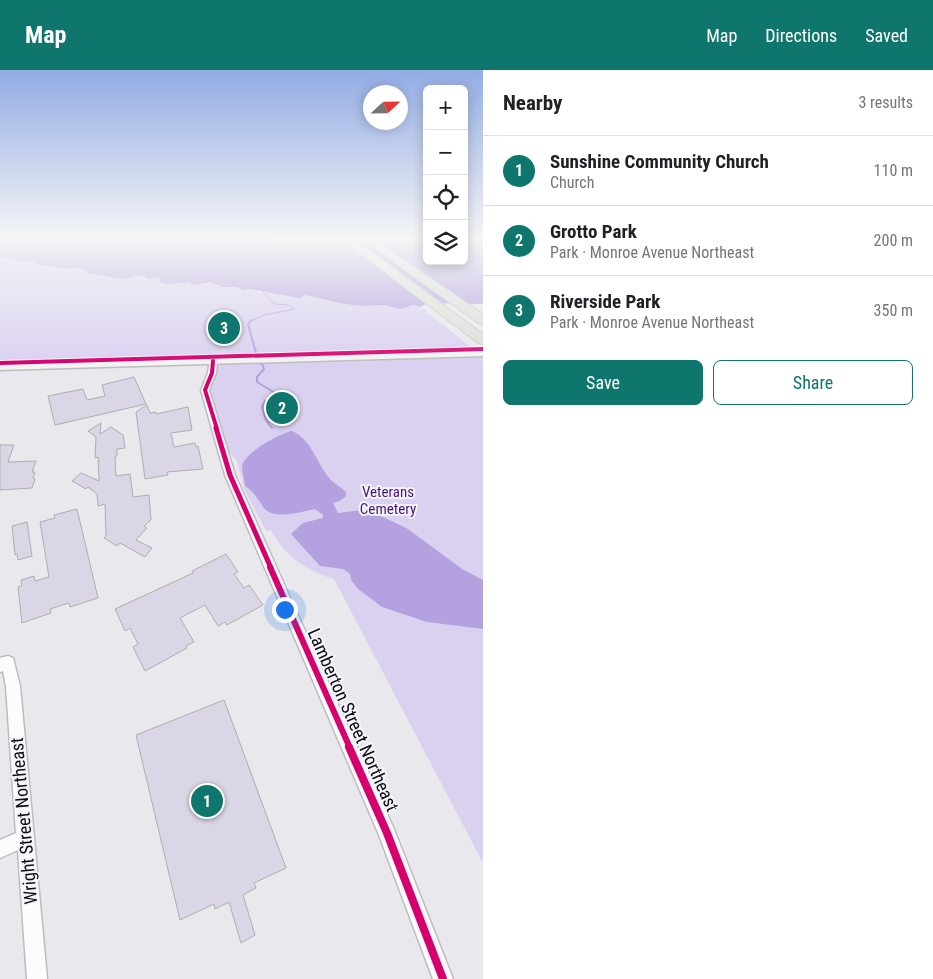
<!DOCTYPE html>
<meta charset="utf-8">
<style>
:root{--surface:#fff;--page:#f2f2f2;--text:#202124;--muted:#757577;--line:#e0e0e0;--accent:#0f766e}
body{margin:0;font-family:"Roboto Condensed",sans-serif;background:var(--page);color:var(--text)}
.controls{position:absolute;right:15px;top:15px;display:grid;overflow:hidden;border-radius:8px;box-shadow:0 2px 12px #0003}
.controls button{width:45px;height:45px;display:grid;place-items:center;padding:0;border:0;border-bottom:1px solid var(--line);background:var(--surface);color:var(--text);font:25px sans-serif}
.compass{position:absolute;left:363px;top:15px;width:45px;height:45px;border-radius:50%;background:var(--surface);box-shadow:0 2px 12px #0003;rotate:68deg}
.you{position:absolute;left:284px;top:539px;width:18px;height:18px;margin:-12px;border:4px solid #fff;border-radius:50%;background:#1a73e8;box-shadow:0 0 0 8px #1a73e833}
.badge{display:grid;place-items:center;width:32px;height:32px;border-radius:50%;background:var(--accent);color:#fff;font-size:16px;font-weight:700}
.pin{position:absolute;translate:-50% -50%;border:2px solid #fff;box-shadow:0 1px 5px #0006}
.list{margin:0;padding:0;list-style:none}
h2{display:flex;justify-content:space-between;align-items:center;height:65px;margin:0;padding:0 20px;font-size:21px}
h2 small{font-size:16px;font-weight:400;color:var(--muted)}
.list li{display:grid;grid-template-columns:32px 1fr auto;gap:15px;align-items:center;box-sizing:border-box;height:70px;padding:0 20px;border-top:1px solid var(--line)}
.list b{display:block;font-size:19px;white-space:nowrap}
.list p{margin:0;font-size:16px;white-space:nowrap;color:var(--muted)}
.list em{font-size:16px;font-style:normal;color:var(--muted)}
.actions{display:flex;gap:10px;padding:15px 20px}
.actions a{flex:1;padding:11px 0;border:1px solid var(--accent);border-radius:8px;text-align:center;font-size:18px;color:var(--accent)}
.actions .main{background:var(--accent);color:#fff}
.icon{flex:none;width:28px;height:28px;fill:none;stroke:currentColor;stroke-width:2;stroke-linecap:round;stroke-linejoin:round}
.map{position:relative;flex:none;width:483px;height:909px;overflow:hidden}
header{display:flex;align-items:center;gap:30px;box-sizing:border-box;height:70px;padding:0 25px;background:var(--accent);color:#fff}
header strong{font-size:24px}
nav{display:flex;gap:28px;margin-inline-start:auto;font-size:18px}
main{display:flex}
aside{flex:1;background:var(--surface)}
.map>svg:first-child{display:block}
.green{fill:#dad1f0}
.forest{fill:#cbbdef}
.water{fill:#b4a1df}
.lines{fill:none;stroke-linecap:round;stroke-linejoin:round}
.stream-far1{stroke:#b4a1df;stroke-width:1}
.stream{stroke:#b4a1df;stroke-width:2}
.building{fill:#dbd6e6;stroke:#aeadb0}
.street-casing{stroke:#bdbcbf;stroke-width:3}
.secondary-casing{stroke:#bdbcbf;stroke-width:3}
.highway-casing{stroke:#c6c6c8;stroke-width:2}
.street{fill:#fcfcfc;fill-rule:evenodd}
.secondary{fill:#f2f4f1;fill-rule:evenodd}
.highway{fill:#dbe0d7;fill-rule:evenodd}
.cycleway-far3-casing{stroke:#f5f3fc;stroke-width:6}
.cycleway-far2-casing{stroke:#f5f3fc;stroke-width:8}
.cycleway-far1-casing{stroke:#f5f3fc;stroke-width:9}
.cycleway-casing{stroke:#f5f3fc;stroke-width:11}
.cycleway-far3{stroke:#d6006c;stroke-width:4}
.cycleway-far2{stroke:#d6006c;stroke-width:5}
.cycleway-far1{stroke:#d6006c;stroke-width:6}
.cycleway{stroke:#d6006c;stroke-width:8}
.labels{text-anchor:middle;stroke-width:4;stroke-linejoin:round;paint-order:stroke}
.park-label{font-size:15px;fill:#44177d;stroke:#f5f3fc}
.near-street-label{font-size:18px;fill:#0c0b0e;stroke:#f5f3fc}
</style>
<header>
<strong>Map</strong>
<nav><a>Map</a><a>Directions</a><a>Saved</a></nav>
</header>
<main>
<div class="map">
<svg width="483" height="909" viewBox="0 0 483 909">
<rect width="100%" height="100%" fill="#e9e8ec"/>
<!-- green -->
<g class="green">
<polygon points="0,186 16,189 19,192 35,191 63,199 81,198 87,203 122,209 141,205 148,209 158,206 168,214 178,212 188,212 194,215 211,212 222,217 237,217 243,220 249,219 262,223 305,225 344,234 364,236 384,235 400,239 413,235 421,237 472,278 0,293"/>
<path d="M482,285L483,286V793L334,509C307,501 284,486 271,460L266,461L245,421L237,391L227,380L209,318L216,305L217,295Z"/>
</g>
<!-- forest -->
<polygon class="forest" points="250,167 338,167 348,174"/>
<!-- water -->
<g class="water">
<path d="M0,167H250L308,173L427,174V191H464V173L483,172V234L427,233L421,237L413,235L400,239L384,235L364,236L344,234L305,225L300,228L249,219L243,220L237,217H222L211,212L194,215L188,212L168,214L159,212L161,207L148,209L141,205L122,209L87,203L81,198L63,199L35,194V191L19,192C13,187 6,189 0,186Z"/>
<path d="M292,361C312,369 317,395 331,410C335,414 342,418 346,422V426L340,431L333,433L338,443L362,440L379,445L408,459L462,499L483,510V559L427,552L382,537L358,519L351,510L350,504L343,499L320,496L291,464L303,453L323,448V445L315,439C300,442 274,451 263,437C258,429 253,421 245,416C245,413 242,400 242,397C242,384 280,363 292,361Z"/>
</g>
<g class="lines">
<!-- stream-far1 -->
<polyline class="stream-far1" points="251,251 264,245 295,239 290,235 275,234 262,221"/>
<!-- stream -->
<g class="stream">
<polyline points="252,250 248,254 256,283"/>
<polyline points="262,294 264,299 257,307 257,312 280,326 276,330 265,331 262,337 266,350 272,358"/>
</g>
</g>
<!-- building -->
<g class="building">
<polygon points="134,307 146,334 55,355 48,326 83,319 87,330 105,326 102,315"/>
<polygon points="147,335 150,343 156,342 156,344 188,337 192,360 171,363 174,377 195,373 196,377 198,376 203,399 167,402 168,405 145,409 136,342"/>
<polygon points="101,353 100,364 111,357 123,365 125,378 117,379 117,386 115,387 116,406 130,404 133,427 149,425 151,450 144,456 147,458 136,470 152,478 145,487 120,473 117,476 104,468 106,466 105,434 98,436 97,424 88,417 86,419 72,411 81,403 99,411 98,387 95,388 96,367 88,361"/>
<polygon points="0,375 14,375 8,392 36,391 32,402 35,402 33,408 35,409 32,418 0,420"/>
<polygon points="77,439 98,528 70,537 69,533 50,539 51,543 22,553 18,517 22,516 21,510 34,506 35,511 49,507 40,452 55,448 54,445"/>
<polygon points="27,452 32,486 18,490 17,484 15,485 12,456"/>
<polygon points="226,484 238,502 234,504 244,518 249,515 263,535 227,555 225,552 218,556 205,535 180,548 194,572 186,576 187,578 145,601 133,577 138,574 130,558 125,561 115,539 193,503 192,501"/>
<polygon points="224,630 286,798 254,813 256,818 243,825 255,865 241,873 229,832 215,839 214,834 180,850 136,665"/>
</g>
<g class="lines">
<!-- street casing -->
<g class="street-casing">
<g id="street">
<polygon points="210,289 217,291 216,303 209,320 235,405 393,757 453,909 433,909 379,765 225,405 201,320 208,303"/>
<polygon points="8,586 13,588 20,616 47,909 27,909 18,780 0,788 0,770 16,763 6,616 3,601 0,602 0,588"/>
</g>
</g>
<!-- secondary casing -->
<g class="secondary-casing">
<polygon id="secondary" points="483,280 483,286 0,300 0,294"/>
</g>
<!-- highway casing -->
<g class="highway-casing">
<g id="highway">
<polygon points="339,167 351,167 483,264 483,274 478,273"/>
<polygon points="380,174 483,244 483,254 478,253 376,179 375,177 376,175"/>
</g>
</g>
<!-- street -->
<use href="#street" class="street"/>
<!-- secondary -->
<use href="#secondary" class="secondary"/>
<!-- highway -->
<use href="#highway" class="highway"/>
<!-- cycleway-far3 casing -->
<g class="cycleway-far3-casing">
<g id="cycleway-far3">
<polyline points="213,291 212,303 205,320 217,359"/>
<polyline points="0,293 483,279"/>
</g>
</g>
<!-- cycleway-far2 casing -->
<g class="cycleway-far2-casing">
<polyline id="cycleway-far2" points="216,358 230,405 271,498"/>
</g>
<!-- cycleway-far1 casing -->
<g class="cycleway-far1-casing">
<polyline id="cycleway-far1" points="270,497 350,678"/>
</g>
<!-- cycleway casing -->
<g class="cycleway-casing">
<polyline id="cycleway" points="349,677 387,763 443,909"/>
</g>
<!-- cycleway-far3 -->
<use href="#cycleway-far3" class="cycleway-far3"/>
<!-- cycleway-far2 -->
<use href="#cycleway-far2" class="cycleway-far2"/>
<!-- cycleway-far1 -->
<use href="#cycleway-far1" class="cycleway-far1"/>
<!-- cycleway -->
<use href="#cycleway" class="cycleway"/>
</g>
<!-- sky -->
<linearGradient id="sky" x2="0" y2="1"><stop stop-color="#93ace4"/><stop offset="0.57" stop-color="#f5f5f6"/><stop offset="1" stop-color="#f5f5f6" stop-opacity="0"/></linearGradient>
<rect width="483" height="295" fill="url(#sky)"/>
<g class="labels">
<!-- park labels -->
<g class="park-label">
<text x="388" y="427">Veterans<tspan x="388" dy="17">Cemetery</tspan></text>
</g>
<!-- near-street labels -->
<g class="near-street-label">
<text transform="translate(353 650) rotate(66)" y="6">Lamberton Street Northeast</text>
<text transform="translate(24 751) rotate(-95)" y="6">Wright Street Northeast</text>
</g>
</g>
</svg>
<div class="controls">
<button>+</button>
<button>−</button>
<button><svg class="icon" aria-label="locate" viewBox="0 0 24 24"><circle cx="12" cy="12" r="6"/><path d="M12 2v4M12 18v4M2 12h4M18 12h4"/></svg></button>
<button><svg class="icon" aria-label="layers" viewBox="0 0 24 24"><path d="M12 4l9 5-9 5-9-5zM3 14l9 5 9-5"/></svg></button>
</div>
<svg class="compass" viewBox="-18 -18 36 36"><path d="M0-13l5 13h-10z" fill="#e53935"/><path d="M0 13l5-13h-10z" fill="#757577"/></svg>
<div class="you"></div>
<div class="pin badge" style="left:207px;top:731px">1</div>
<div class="pin badge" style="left:282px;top:338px">2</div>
<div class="pin badge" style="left:224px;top:258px">3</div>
</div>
<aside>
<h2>Nearby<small>3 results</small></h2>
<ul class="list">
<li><span class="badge">1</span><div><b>Sunshine Community Church</b><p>Church</p></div><em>110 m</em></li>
<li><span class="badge">2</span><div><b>Grotto Park</b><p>Park · Monroe Avenue Northeast</p></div><em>200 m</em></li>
<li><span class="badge">3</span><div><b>Riverside Park</b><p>Park · Monroe Avenue Northeast</p></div><em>350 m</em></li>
</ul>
<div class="actions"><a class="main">Save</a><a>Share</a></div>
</aside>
</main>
